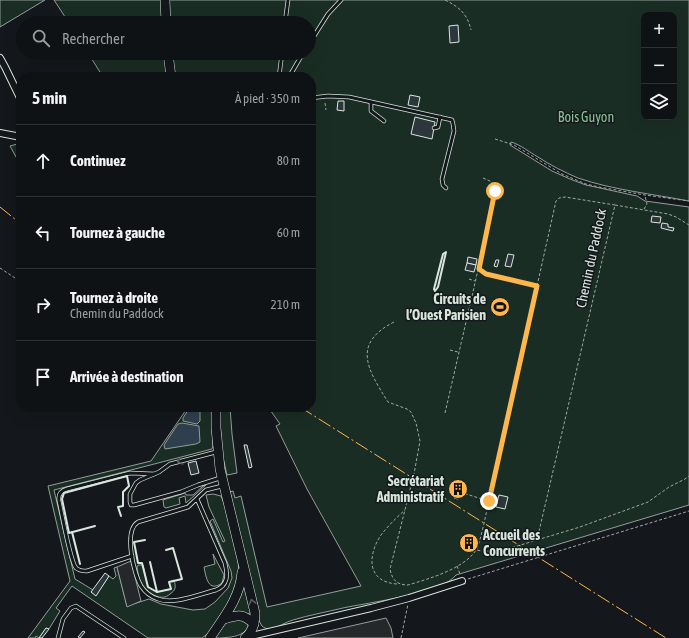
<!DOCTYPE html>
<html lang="fr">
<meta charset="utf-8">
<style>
:root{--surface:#0f1215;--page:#1d2022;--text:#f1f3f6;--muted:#9b9ea0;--line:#2f3234}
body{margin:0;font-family:"Asap Condensed",sans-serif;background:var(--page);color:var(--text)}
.controls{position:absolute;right:12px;top:12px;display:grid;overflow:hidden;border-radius:8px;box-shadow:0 4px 16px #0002}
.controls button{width:36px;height:36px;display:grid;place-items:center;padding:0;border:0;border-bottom:1px solid var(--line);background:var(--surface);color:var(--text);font:20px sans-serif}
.stop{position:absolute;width:12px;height:12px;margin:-9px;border:3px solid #ffb74d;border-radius:50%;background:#fff}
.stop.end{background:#ffb74d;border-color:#fff;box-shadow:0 1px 4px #0008}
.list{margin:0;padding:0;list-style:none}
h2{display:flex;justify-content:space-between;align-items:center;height:52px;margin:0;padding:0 16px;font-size:17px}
h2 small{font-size:13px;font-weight:400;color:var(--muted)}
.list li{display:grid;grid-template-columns:26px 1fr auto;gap:12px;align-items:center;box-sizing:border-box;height:72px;padding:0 16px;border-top:1px solid var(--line)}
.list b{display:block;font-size:15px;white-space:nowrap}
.list p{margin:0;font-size:13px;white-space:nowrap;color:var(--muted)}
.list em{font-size:13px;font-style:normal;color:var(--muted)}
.icon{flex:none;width:22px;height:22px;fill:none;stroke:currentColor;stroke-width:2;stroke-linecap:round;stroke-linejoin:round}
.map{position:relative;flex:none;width:689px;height:638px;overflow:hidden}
.search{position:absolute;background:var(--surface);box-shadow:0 4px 16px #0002;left:16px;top:16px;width:300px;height:44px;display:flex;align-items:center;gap:10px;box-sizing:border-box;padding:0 14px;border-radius:22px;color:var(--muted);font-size:15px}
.panel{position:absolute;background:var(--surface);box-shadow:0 4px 16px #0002;left:16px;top:72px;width:300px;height:340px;border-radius:16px}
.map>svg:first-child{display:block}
.green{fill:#1a2d24;stroke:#939e99;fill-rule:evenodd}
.parking{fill:#24282b;stroke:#939e99}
.water{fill:#2f3f4d;stroke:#939e99}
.building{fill:#2c363c;stroke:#d8e6dc}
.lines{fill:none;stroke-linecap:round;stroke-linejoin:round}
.lane-casing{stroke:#d8e6dc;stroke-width:4.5}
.street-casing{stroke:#d8e6dc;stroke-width:8}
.secondary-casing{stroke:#d8e6dc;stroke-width:10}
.path{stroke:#9da8a2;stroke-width:1;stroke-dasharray:3 2;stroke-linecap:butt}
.lane{stroke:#14181c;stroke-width:3}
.street{stroke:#14181c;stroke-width:6}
.secondary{stroke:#14181c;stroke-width:9}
.wall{stroke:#d8e6dc;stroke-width:2}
.power{stroke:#ffb74d;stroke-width:1;stroke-dasharray:14 3 2 3;stroke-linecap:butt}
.oneway{stroke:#59605f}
.route{stroke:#ffb74d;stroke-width:5}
.labels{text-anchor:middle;stroke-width:3;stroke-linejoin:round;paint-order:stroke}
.park-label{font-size:14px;fill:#8ac095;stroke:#14181c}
.street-label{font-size:14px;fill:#d8e6dc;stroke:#14181c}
.poi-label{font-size:14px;font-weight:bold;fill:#d8e6dc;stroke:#14181c;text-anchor:end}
</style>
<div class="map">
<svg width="689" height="638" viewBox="0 0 689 638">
<rect width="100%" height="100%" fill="#14181c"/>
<!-- green -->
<g class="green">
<polygon points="0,0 45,0 0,27"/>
<path d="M54,0H689V201C653,194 613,190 578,178C564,172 550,165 538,157C529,152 521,145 511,142L510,145L552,171L570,179L586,185L637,196L645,201L689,207V505L456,575C444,593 366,603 343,608C327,612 309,615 293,620C285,622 278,628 270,629C267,629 264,628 262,626L258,619L230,492L233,491L235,498L241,496L267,607L361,586L307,489L276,426L280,424L268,407H311V77H103L88,53H309V23H69ZM644,15H674V117H644Z"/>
<polygon points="21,143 21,166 10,146"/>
<polygon points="188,407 211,407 213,446 212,449 54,490 75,579 93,590 91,592 96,595 109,576 113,579 116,576 114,568 117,567 127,606 149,599 161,604 193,610 205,609 215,602 228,588 232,578 231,571 210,521 213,519 223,542 225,541 209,507 206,495 213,494 221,496 225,506 238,559 239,576 236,592 210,632 202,638 148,638 72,586 56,608 60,611 49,629 46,628 39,638 36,636 35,638 28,638 70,581 48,486 151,461"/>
<polygon points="219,407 230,407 232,434 237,473 227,475 222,453"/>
<polygon points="206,485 186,503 185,496 179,498 180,504 166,508 164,507 163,500 185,493 186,495 193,495 203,486"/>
<path d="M213,554L224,575L222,583C208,593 206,577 204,567L215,564Z"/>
<path d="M138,565H143L148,587L157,592L171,589L169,582L174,580C176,587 176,590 170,594C162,602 149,594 143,586C139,581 138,573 137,567Z"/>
<polygon points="245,585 251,609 250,614 232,613 231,612 242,586"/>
<path d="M242,619L248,624C248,638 224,638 213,638C224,624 223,622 242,619Z"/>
</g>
<!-- parking -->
<g class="parking">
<polygon points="131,561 141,601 127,607 117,567"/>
<polygon points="386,618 391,628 393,638 298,638"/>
</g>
<!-- water -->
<g class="water">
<polygon points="190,407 200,407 200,421 197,424 183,421 183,418"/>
<polygon points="182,423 199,426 200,442 196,444 165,449 164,445 178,424"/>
</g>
<!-- building -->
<g class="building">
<polygon points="458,25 459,42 450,43 449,26"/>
<polygon points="410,95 420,97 418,107 408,105"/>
<polygon points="338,101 344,101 344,111 337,110"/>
<polygon points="415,117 435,122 432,139 411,134"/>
<polygon points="652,216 661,217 660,223 651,222"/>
<polygon points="662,223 668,224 668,227 674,228 673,231 661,228"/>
<polygon points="508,254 514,255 511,267 505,266"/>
<polygon points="468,257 477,259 476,265 467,263"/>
<polygon points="496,260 499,260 497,267 494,266"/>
<polygon points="467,263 476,265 474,272 465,270"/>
<polygon points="244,445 247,445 252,467 249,468"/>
<polygon points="196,461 199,473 191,475 188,463"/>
<polygon points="457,485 461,486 458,499 454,498"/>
<polygon points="499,495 508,497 505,509 496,507"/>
<polygon points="469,539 472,540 469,546 466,545"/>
<polygon points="105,573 109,576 96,596 91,592"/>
<polygon points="46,628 49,629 42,638 39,638"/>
<polygon points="83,631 85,632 80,638 78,637"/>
</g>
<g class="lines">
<!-- lane casing -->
<g class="lane-casing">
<g id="lane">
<polyline points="285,23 288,0"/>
<polyline points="309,44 328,14 341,0"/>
<polyline points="279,77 282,53"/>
<polyline points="289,77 303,53"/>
<polyline points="311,98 328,96 349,97 452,120 453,124 454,131 442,179 443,185 446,188"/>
<polyline points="371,102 371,111 384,121"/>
<polyline points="434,128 438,127 440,117"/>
<polyline points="216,452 170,464 159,472 140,480 136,483 130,494 130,502 131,505 134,505 181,492 198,485 220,478"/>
<path d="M197,499L225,563C228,575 228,585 216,590C200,594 174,605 158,599C151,597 145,592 141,586C134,574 123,531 138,522L188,507L206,490L222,486"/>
<path d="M132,556L87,571C83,571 79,571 76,568C70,561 62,513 59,501C58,495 60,491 67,489L130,473L154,474"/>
<polyline points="58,638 63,619 71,608 76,606 124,638"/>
</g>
</g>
<!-- street casing -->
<g class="street-casing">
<g id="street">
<polyline points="0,58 5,67 21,100"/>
<polyline points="0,133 21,137"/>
<polyline points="247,637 371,608 409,598 462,581"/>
</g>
</g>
<!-- secondary casing -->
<g class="secondary-casing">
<g id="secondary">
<polyline points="165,0 166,23"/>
<polyline points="168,53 171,77"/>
<path d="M216,407V428L220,469L255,613C255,623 253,632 245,638"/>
<path d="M224,619C238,615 243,613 254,624"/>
<path d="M210,638C224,617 240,598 242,572"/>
</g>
</g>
<!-- path -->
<g class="path">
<path d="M445,0C459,7 467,13 471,30"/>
<polyline points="325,103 326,110"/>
<polyline points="495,139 514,145 562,174 586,184 599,187 645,195 689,201"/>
<polyline points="483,178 492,182 495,191 479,269 486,274 537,286"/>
<polyline points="615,205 668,214 676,217 689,225"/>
<polyline points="644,209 647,204 645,196"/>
<polyline points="0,268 21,282"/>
<polyline points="469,279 475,281"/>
<path d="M394,322C351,344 368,370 388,402L407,409L411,412L416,423L420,441L414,474L390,569C392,580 397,585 408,585C428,579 464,569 476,550C481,541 486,513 489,501L556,201L559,198L565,197L615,205L537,540C517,546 496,554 476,550"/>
<polyline points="450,350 458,352"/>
<polyline points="445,413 478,270"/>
<polyline points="460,492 488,501"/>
<polyline points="537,540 580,527 648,502 669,487 685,479 689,476"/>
<polyline points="457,566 460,574"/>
<polyline points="468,579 689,511"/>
<path d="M397,584C367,582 367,556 381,535C388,526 396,518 405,510"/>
<polyline points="401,638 408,604"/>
</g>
<!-- lane -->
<use href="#lane" class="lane"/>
<!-- street -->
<use href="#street" class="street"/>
<!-- secondary -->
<use href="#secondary" class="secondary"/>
<!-- wall -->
<g class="wall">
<polygon points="446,252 438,287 435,291 434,289 443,254"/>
<polyline points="95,526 69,533 62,499 64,493 127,476 129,486 123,492 123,506 118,507 121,516"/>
<polyline points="72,532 80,564"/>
<polyline points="145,540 134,542 138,563 142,563 148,587 157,592 171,589 169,582 182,579 173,548 166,550"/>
<polyline points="150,562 157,592"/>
</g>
<!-- power -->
<g class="power">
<polyline points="0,207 21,224"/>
<polyline points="300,407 666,638"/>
</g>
</g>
<!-- one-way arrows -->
<defs><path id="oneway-chevron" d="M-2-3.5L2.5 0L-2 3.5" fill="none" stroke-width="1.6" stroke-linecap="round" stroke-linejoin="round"/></defs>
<g class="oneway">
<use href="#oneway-chevron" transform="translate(180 461) rotate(166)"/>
<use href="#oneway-chevron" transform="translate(252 602) rotate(-104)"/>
</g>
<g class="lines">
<!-- route -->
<polyline class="route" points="489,501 537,286 486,274 479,269 495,191"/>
</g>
<!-- icons -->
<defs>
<g id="stadium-disc" transform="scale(1)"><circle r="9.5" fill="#ffb74d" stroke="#14181c"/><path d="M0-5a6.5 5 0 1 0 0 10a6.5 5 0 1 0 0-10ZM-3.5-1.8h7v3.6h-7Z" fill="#111"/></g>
<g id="building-disc" transform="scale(1)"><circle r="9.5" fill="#ffb74d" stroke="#14181c"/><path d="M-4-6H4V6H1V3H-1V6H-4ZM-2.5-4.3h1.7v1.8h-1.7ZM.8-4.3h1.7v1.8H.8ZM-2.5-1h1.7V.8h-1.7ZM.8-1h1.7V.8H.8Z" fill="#111"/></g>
</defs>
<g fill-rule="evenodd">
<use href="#stadium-disc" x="500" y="307"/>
<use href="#building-disc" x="458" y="489"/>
<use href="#building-disc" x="469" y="543"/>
</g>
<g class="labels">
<!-- park labels -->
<g class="park-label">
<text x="586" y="122">Bois Guyon</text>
</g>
<!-- street labels -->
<g class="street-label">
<text transform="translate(591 258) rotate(-78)" y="5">Chemin du Paddock</text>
</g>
<!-- poi labels -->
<g class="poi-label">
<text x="486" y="304">Circuits de<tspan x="486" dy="16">l’Ouest Parisien</tspan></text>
<text x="444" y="486">Secrétariat<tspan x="444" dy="16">Administratif</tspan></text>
<text x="483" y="540" text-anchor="start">Accueil des<tspan x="483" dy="16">Concurrents</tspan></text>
</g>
</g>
</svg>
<div class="controls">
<button>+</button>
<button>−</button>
<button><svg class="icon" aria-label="layers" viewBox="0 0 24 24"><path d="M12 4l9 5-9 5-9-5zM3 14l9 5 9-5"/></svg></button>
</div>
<div class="stop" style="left:495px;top:191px"></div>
<div class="stop end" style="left:489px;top:501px"></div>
<div class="search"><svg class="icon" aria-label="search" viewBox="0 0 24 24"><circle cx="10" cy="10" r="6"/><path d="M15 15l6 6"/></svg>Rechercher</div>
<section class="panel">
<h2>5 min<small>À pied · 350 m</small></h2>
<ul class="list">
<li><svg class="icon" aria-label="ahead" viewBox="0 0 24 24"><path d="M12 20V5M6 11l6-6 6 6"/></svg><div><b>Continuez</b></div><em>80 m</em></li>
<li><svg class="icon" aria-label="left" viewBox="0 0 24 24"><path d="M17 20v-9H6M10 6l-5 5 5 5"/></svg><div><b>Tournez à gauche</b></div><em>60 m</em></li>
<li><svg class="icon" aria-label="right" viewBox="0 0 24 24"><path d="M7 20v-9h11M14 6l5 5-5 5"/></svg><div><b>Tournez à droite</b><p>Chemin du Paddock</p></div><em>210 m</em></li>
<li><svg class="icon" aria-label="arrive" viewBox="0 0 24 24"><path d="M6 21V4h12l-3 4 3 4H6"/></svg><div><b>Arrivée à destination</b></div></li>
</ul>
</section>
</div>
